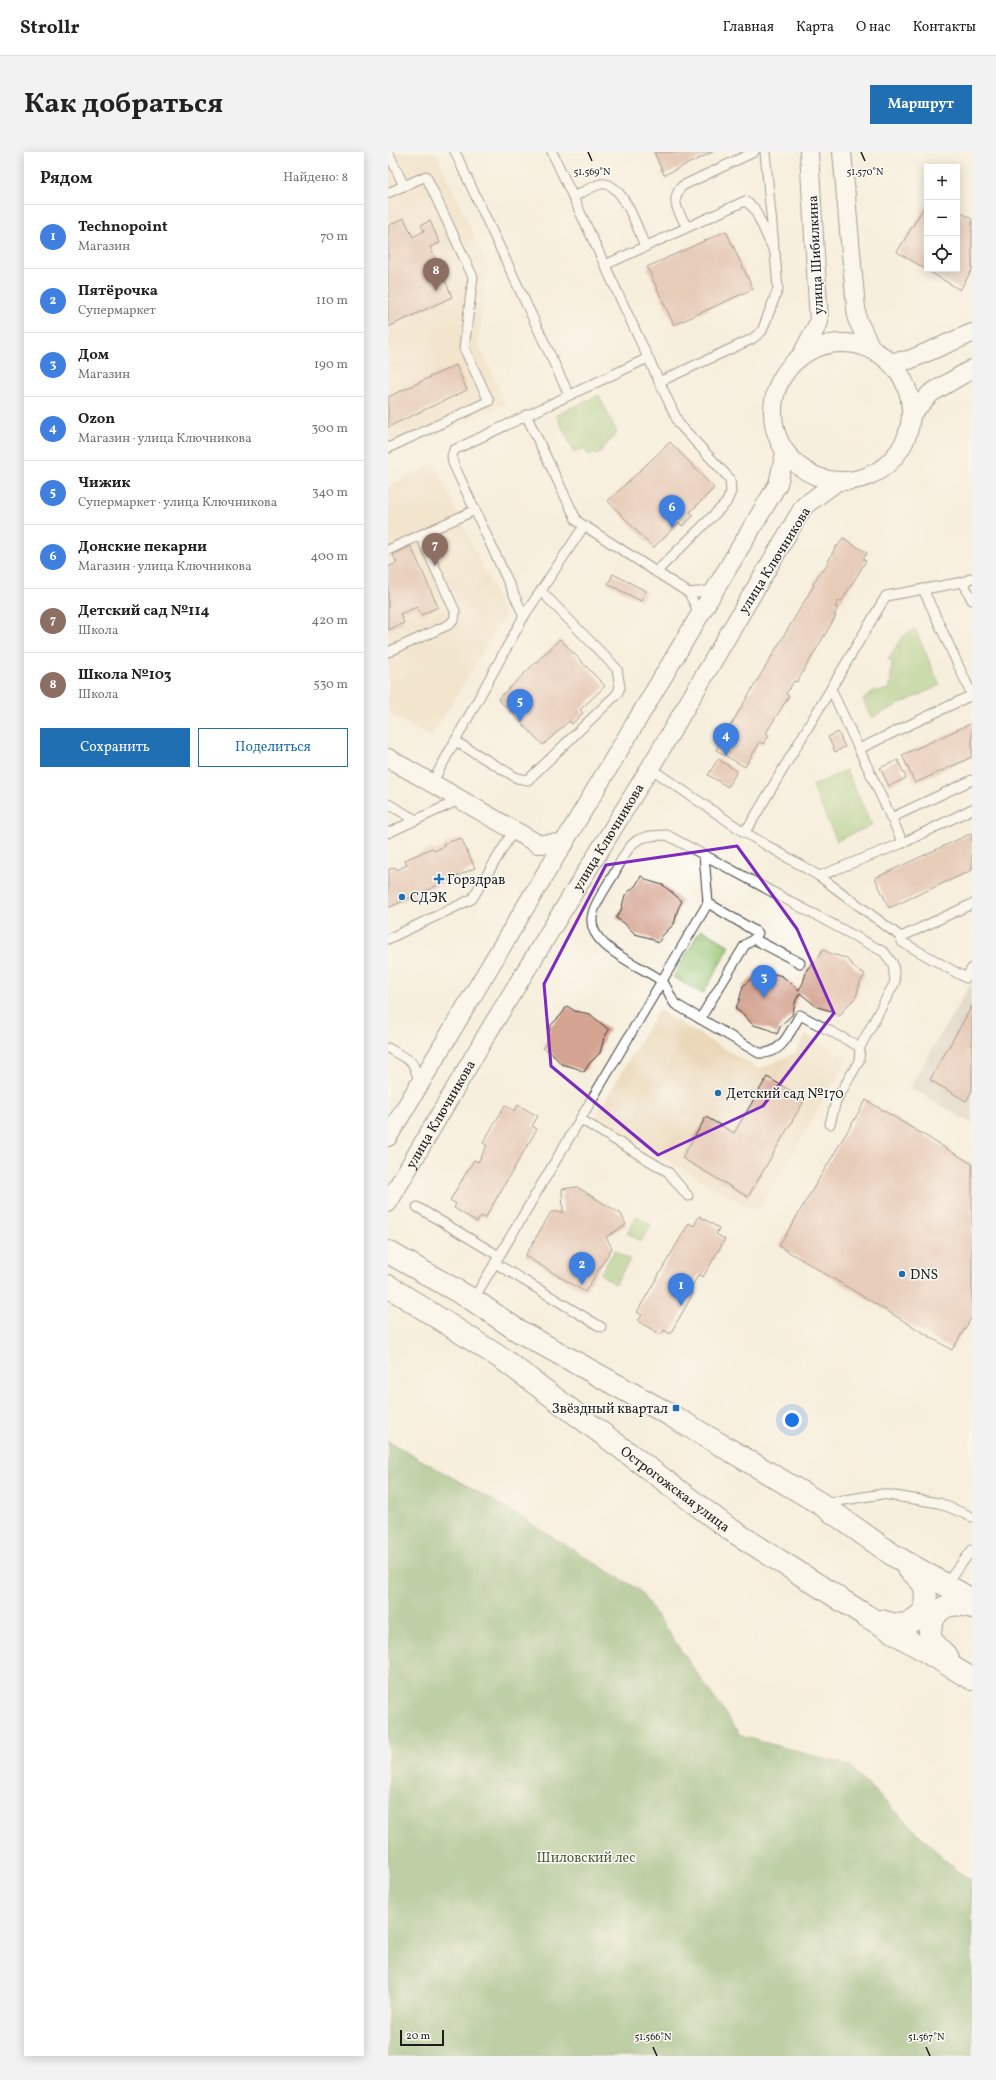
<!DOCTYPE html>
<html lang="ru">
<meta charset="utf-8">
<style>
:root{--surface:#fff;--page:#f2f2f2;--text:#222;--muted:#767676;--line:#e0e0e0;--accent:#1f6fb2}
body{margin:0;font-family:Vollkorn,serif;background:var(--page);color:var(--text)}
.controls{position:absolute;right:12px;top:12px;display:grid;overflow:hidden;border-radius:0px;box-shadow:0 2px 10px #0003}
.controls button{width:36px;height:36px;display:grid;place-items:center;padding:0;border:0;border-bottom:1px solid var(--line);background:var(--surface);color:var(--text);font:20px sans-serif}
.scale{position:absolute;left:12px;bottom:10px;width:44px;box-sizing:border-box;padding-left:4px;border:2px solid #1c1c1c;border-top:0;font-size:11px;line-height:14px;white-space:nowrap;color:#1c1c1c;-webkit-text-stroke:3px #fdfcf7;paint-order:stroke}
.you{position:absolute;left:404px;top:1268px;width:14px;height:14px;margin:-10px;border:3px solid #fff;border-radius:50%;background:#1a73e8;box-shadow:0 0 0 6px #1a73e833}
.badge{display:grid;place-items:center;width:26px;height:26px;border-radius:50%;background:var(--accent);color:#fff;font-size:13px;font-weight:700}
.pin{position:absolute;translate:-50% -33px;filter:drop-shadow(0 1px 2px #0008)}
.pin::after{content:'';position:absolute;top:21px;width:14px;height:12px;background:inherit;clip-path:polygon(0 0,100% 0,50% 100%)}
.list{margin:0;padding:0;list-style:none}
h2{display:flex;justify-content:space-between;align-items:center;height:52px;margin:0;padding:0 16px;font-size:17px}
h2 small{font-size:13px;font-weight:400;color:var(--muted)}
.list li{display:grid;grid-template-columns:26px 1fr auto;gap:12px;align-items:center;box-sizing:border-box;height:64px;padding:0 16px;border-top:1px solid var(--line)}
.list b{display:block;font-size:15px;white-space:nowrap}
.list p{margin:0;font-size:13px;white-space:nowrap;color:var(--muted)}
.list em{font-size:13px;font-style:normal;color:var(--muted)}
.actions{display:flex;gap:8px;padding:12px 16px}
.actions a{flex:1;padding:9px 0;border:1px solid var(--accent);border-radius:0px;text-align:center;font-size:14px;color:var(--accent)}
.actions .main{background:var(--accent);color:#fff}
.icon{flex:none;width:22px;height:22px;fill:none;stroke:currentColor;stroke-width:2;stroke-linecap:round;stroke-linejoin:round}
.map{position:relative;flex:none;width:584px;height:1904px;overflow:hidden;border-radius:0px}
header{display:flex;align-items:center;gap:24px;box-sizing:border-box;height:56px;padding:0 20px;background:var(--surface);border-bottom:1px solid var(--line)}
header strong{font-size:19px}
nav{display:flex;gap:22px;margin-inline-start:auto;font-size:14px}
.intro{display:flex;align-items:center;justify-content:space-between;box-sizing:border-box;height:96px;padding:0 24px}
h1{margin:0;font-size:28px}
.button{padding:10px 18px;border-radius:0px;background:var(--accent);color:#fff;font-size:14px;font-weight:700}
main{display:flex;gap:24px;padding:0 24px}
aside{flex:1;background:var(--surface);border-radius:0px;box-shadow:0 2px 10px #0003}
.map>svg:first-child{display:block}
.built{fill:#ebd8ba}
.industrial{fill:#cbc3b8}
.green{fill:#96c372;stroke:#597047}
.forest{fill:#78a964;stroke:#4a6240}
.building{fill:#d4a391}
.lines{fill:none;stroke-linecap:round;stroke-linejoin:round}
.service-casing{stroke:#3d3c39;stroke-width:11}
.minor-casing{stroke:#3d3c39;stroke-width:20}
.tertiary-casing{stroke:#3d3c39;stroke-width:24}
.service{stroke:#fff;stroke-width:9}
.minor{stroke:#fff;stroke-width:18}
.tertiary{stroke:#fff;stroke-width:22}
.marked{fill:none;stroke:#7b2cbf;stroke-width:3;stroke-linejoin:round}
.ticks{fill:none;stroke:#1c1c1c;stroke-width:1.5}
.poi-dot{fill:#1f6fb2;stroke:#fdfcf7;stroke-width:1.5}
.labels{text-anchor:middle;stroke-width:3;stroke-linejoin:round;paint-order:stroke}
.street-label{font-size:14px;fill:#1c1c1c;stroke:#fdfcf7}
.poi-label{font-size:14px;fill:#1c1c1c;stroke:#fdfcf7;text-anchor:start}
.park-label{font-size:14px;fill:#4d5f3e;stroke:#fdfcf7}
.ticks-label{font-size:10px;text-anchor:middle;fill:#1c1c1c;stroke:#fdfcf7;stroke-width:3;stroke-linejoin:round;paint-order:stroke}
</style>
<header>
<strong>Strollr</strong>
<nav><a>Главная</a><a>Карта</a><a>О нас</a><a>Контакты</a></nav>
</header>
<div class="intro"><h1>Как добраться</h1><a class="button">Маршрут</a></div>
<main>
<aside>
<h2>Рядом<small>Найдено: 8</small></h2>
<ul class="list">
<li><span class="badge" style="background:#3f7fe0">1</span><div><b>Technopoint</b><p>Магазин</p></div><em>70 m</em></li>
<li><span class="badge" style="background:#3f7fe0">2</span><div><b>Пятёрочка</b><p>Супермаркет</p></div><em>110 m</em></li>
<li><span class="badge" style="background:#3f7fe0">3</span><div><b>Дом</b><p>Магазин</p></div><em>190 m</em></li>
<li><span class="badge" style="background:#3f7fe0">4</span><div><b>Ozon</b><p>Магазин · улица Ключникова</p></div><em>300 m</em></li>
<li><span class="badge" style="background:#3f7fe0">5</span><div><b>Чижик</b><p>Супермаркет · улица Ключникова</p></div><em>340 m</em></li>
<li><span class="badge" style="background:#3f7fe0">6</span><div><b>Донские пекарни</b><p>Магазин · улица Ключникова</p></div><em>400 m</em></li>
<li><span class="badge" style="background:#8d6e63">7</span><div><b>Детский сад №114</b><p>Школа</p></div><em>420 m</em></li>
<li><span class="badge" style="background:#8d6e63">8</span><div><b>Школа №103</b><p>Школа</p></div><em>530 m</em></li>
</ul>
<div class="actions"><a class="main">Сохранить</a><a>Поделиться</a></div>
</aside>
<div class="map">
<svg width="584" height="1904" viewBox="0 0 584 1904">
<rect width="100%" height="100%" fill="#fdfcf7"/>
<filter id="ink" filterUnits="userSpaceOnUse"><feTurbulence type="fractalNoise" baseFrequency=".025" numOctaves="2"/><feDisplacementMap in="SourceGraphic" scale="8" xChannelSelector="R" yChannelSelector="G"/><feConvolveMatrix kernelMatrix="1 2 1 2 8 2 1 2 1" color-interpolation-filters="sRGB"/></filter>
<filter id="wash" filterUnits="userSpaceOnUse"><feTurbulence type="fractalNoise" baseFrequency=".012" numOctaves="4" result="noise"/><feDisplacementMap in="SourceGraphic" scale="16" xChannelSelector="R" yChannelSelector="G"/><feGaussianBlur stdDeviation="0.9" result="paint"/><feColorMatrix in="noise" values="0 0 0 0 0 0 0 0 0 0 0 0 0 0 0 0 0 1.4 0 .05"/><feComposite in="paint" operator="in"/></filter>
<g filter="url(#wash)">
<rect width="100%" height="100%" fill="#f7efdd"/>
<!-- built -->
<g class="built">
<polygon points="0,0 48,0 100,114 90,191 118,252 0,305"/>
<polygon points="47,312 117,463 43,586 0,561 0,334"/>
<polygon points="270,858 371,917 407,901 418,882 459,907 370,1061 207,966"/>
</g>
<!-- industrial -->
<polygon class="industrial" points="584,829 584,972 522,935"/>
<!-- green -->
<g class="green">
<polygon points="211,243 229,281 210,302 200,302 197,296 186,301 168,263"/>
<path d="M527,477L552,533L483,566L475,548C489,532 488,543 502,536L504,510L500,508L513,486Z"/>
<polygon points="458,618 484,673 449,689 424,634"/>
<polygon points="313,777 342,794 315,842 285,825"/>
<polygon points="249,1064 263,1073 253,1090 239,1081"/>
<polygon points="227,1098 242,1108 227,1132 212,1122"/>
</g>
<!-- forest -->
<polygon class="forest" points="0,1289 113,1353 251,1438 353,1584 460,1613 569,1719 584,1728 584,1904 0,1904"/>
<g id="blocks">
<!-- building -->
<g class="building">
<polygon points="266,0 325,0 276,23"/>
<polygon points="539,50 539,117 569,117 569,58 584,67 584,118 572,138 509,100"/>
<polygon points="16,66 25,85 36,79 33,73 42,69 52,91 42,95 53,119 46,122 50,131 57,128 64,145 0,175 0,74"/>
<polygon points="338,79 365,137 286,173 259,115"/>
<polygon points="68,213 79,238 0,275 0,245"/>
<polygon points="282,290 326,336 302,360 305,364 294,374 291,371 265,396 220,349"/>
<polygon points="455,386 479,401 475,407 478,409 453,450 450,449 447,455 450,456 446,463 448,464 409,530 406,529 398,542 401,544 378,581 381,583 375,592 372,590 357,615 328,598 426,433 425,432 433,418 435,420 448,394 449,395"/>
<polygon points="23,394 50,455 33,463 29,455 12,462 16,471 0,478 0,415 9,411 5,403"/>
<polygon points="225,422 258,439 253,449 220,432"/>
<polygon points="172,487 217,534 192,558 195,561 184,572 181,569 155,593 110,547"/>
<polygon points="584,571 584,605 527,631 514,603"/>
<polygon points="450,580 457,595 447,600 440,585"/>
<polygon points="330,607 349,619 340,635 320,623"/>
<polygon points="510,608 518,626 501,634 492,616"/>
<polygon points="584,681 584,718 501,756 487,726"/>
<polygon points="73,686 87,716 0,756 0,718 7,715 9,718 19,713 17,708 44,696 46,699 57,694 55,692"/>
<polygon points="253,724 261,729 275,733 294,749 290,757 286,772 275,783 270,791 262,786 247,782 236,771 228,766 233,758 237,743 248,733"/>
<polygon points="435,797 443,802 458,806 468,817 477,822 472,830 468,845 457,856 452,864 444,859 429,855 412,841 408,848 404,863 393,873 389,882 380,877 365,873 355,862 347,857 351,849 355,834 366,824 371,815 380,820 394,824 411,838 415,831 419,817 430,806"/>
<polygon points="179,854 187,859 202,862 221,878 216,886 212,901 201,912 196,920 188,916 173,912 163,900 155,896 159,888 163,873 174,862"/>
<polygon points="584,854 584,939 578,949 542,928"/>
<polygon points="379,925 417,947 360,1045 294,1006 318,965 346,981"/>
<polygon points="478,948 584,1012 584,1165 564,1198 391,1094"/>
<polygon points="117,953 126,959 130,953 150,964 144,974 149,977 97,1066 93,1064 89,1070 66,1056 68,1052 62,1048 86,1008 90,1010 99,994 95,991"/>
<polygon points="189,1035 233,1062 238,1073 218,1085 224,1096 197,1140 137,1104 163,1060 175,1060 174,1037"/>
<polygon points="311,1064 331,1076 328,1082 337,1087 315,1125 311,1122 301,1139 305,1142 282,1182 276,1178 273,1183 250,1169 254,1163 249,1160 301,1071 306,1074"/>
</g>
</g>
</g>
<g filter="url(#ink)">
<use href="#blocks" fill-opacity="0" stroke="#3d3c39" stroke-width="1"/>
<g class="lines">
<!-- service casing -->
<g class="service-casing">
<g id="service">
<polyline points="0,0 16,34"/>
<polyline points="67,0 181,243"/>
<polyline points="164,0 291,272 342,327 343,340 338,351 268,420"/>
<polyline points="377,0 386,94"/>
<polyline points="0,41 38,24 85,125 76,196 101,249 0,296"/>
<path d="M185,45C194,41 204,34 213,32C234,28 251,79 257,95"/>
<path d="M299,75C291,60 281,49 294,34L366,0"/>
<polyline points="217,113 357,49 366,56 387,101 390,137 374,179 364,187 271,230"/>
<polyline points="138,263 189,369 301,441 312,463"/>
<polyline points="0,398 87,358"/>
<polyline points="575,430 584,448"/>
<polyline points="535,437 584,543"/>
<polyline points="301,441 327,438"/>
<polyline points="136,464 65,311 64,304 66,298 260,206"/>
<path d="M0,500L60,473C66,469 67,467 67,459L32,383"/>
<polyline points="443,537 471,597"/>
<polyline points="67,589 129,626 140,628 229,542 232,535 229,517 153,439"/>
<polyline points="262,616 356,680 431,724 513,785 514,790 578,826 584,816"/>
<polyline points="44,631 136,464 196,374"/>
<polyline points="0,652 28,668"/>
<polyline points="503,666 584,628"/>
<polyline points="356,680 363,671 498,444 575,430 584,426"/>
<polyline points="0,681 73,647"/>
<polyline points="515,691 584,657"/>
<polyline points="316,703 320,751"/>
<polyline points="431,724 515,691 471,597 584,543"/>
<polyline points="513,785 584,752"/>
<polyline points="0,787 84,747 126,678"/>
<polyline points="312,867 357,793 366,787 412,811"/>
<polyline points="0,896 24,910 32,930"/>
<polyline points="192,967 280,1020 300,1044"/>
<path d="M442,972L448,949L471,909L472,895L507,830L505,812L496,800L279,683C245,683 243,691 228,718C222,730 208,748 205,761C195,794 253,813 274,829C278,833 283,847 287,852L371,901C394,903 401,881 412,863L472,895"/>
<polyline points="29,1055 111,1104"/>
<polyline points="107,1111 320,751 370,781 366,787"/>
<polyline points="85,1148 107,1111 213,1175"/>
<polyline points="438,1351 494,1342 551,1351 584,1365"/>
<polyline points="557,1433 584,1398"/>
</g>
</g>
<!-- minor casing -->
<g class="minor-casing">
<g id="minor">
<polyline points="454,0 469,167 484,198"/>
<circle cx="454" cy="260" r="69"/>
<polyline points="414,202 431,170 421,0"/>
<polyline points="503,210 521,208 584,181"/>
<polyline points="525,260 543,241 584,217"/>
<polyline points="0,606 150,692 177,691"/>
<polyline points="0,985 390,332 397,301"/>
<path id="s1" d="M0,1051L99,882L262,616L416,354L450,329"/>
</g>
</g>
<!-- tertiary casing -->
<g class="tertiary-casing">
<g id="tertiary">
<polyline points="0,1100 85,1148 129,1178 284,1264 433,1352 505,1403 584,1448"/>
<path id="s2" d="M0,1134L116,1208L340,1376L477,1463L584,1527"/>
<path d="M493,1469C515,1476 520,1474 537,1459C539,1434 539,1433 520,1416"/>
<path d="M560,1506L542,1487C541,1460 557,1447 584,1455"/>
</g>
</g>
<!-- service -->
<use href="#service" class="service"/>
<!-- minor -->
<use href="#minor" class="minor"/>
<!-- tertiary -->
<use href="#tertiary" class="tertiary"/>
</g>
</g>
<!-- marked area -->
<path d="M0 0H584V1904H0ZM349,694L409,777L446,861L375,954L270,1003L163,914L156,832L218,713Z" fill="#f7efdd" fill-opacity=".55" fill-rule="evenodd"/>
<path class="marked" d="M349,694L409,777L446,861L375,954L270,1003L163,914L156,832L218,713Z"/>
<!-- ticks -->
<path class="ticks" d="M200,0L204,9M473,0L477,9M265,1895L269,1904M538,1895L542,1904"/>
<!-- markers -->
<g class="poi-dot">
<path d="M49 721h4v4h4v4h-4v4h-4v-4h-4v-4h4z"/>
<circle cx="14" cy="745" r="4"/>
<circle cx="330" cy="941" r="4"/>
<circle cx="514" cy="1122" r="4"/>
<rect x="284" y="1252" width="8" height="8" rx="2"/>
</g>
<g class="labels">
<!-- street labels -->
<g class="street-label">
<text transform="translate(427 103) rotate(-93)" y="5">улица Шибилкина</text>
<text transform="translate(386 408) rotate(-58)" y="5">улица Ключникова</text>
<text dy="5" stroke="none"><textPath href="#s1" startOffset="427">улица Ключникова</textPath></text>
<text dy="5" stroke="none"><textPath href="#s1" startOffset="103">улица Ключникова</textPath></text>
<text dy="5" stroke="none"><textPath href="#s2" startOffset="352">Острогожская улица</textPath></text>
</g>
<!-- poi labels -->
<g class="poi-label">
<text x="59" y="732">Горздрав</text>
<text x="22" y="750">СДЭК</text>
<text x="338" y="946">Детский сад №170</text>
<text x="522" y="1127">DNS</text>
<text x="280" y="1261" text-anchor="end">Звёздный квартал</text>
</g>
<!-- park labels -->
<g class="park-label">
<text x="198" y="1710">Шиловский лес</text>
</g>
</g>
<g class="ticks-label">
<text x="204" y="23">51.569°N</text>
<text x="477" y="23">51.570°N</text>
<text x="265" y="1888">51.566°N</text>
<text x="538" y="1888">51.567°N</text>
</g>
</svg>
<div class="controls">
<button>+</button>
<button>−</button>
<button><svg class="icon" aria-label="locate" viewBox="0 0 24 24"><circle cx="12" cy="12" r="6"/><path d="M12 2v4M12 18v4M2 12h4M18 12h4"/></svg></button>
</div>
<div class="scale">20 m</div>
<div class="you"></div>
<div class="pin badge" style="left:293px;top:1154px;background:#3f7fe0">1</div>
<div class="pin badge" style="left:194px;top:1133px;background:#3f7fe0">2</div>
<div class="pin badge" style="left:376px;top:846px;background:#3f7fe0">3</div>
<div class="pin badge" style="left:338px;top:604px;background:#3f7fe0">4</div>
<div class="pin badge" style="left:132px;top:570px;background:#3f7fe0">5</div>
<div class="pin badge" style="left:284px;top:376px;background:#3f7fe0">6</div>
<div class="pin badge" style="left:47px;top:414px;background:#8d6e63">7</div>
<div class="pin badge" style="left:48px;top:139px;background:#8d6e63">8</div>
</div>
</main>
